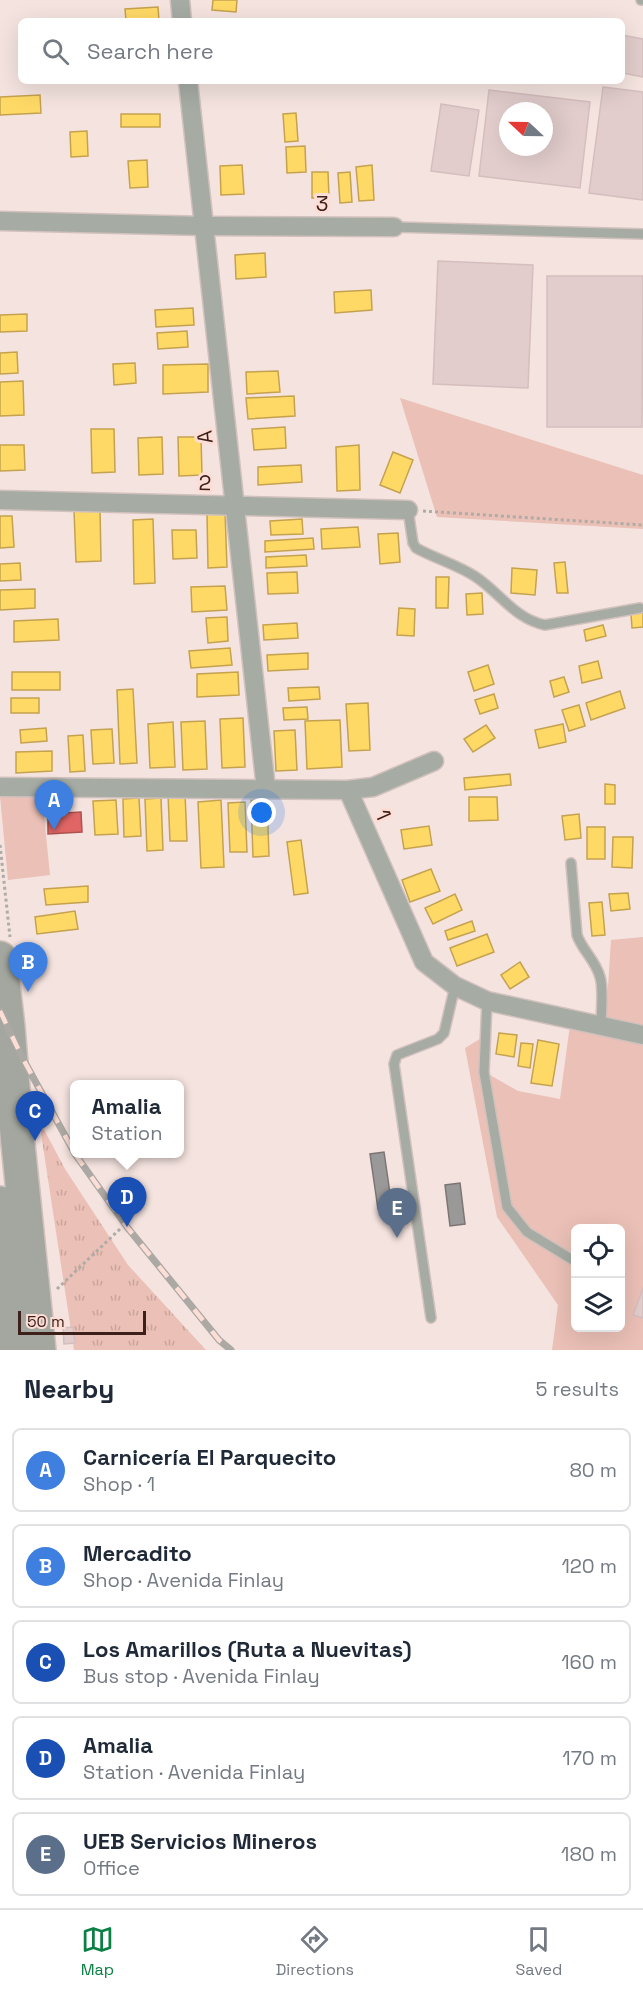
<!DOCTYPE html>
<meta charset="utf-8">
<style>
:root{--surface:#fff;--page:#f2f2f3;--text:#1f2937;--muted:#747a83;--line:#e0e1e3;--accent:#0b8043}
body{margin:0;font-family:"Space Grotesk",sans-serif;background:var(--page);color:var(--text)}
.controls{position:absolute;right:18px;bottom:18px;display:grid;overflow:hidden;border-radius:9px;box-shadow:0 6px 24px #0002}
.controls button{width:54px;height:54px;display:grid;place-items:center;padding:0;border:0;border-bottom:2px solid var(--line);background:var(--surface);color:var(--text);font:30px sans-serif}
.compass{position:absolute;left:499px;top:102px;width:54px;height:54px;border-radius:50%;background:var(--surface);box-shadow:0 6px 24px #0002;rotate:292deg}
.scale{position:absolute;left:18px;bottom:15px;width:128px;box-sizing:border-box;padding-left:6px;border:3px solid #3d201a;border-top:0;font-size:16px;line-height:21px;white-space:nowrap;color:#3d201a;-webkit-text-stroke:4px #fdded6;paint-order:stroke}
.you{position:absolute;left:262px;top:813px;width:21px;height:21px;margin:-15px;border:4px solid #fff;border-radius:50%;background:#1a73e8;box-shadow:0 0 0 9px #1a73e833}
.badge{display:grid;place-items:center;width:39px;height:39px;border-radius:50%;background:var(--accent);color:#fff;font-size:20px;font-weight:700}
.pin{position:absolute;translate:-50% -50px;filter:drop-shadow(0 2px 3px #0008)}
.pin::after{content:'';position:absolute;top:32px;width:21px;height:18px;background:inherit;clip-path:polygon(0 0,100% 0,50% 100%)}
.popup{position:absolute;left:70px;top:1080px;width:114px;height:78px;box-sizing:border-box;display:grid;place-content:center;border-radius:9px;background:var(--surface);filter:drop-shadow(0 2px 4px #0005);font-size:20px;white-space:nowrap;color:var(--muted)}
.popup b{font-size:22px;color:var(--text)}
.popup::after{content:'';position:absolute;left:50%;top:100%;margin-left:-12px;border:12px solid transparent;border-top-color:var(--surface)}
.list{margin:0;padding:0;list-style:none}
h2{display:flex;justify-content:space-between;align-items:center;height:78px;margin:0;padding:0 24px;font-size:26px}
h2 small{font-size:20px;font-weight:400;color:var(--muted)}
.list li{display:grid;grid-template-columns:39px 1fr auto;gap:18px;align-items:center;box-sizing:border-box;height:84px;margin:0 12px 12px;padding:0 12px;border:2px solid var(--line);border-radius:9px}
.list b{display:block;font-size:22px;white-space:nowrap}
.list p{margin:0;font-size:20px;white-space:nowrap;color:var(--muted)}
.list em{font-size:20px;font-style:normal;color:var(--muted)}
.icon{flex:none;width:33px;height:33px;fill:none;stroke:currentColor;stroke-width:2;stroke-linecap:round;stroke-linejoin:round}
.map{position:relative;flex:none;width:643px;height:1350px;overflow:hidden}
.search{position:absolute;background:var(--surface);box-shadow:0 6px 24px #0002;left:18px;right:18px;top:18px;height:66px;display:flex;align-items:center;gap:15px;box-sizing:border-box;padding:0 21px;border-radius:9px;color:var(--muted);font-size:22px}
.sheet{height:558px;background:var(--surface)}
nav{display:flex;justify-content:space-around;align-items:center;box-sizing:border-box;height:84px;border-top:2px solid var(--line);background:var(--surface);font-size:16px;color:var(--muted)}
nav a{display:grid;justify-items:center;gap:3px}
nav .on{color:var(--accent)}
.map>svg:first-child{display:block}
.grass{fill:url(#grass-tufts)}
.green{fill:#ebc0b6;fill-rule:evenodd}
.homes{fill:#ffd966;stroke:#c5a24f;stroke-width:1.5}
.shops{fill:#e06666;stroke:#af514f;stroke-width:1.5}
.industry{fill:#999;stroke:#7d7573;stroke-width:1.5}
.building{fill:#e2cccc;stroke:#d5bebe;stroke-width:1.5;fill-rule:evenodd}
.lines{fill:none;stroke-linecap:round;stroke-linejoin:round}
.lane-casing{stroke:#d1c1bd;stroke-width:12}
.street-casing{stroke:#d1c1bd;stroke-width:21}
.highway-casing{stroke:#d1c1bd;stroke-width:36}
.path{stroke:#afaca7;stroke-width:3;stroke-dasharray:3 3;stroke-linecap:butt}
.lane{stroke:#a6aba4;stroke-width:9}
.street{stroke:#a6aba4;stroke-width:18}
.highway{stroke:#a4a79f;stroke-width:33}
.rail-casing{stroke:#aca8a4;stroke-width:7}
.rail{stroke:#fdded6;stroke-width:4.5;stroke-dasharray:14;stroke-linecap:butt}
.labels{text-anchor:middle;stroke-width:6;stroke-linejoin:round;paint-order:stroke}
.street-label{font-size:21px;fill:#3d201a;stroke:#fdded6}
</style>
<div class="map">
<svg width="643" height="1350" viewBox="0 0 643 1350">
<defs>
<pattern id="grass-tufts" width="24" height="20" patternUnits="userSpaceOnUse" patternTransform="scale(1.5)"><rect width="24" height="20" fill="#ebc0b6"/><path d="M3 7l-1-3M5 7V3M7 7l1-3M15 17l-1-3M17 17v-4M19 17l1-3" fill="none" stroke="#caa59c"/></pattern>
</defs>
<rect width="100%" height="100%" fill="#f4e3df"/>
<!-- grass -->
<polygon class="grass" points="39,1120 65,1169 128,1265 206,1350 74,1350"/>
<!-- green -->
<g class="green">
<polygon points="400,398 643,475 643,529 437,517"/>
<polygon points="0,796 42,796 50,875 8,880"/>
<path d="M643,937V1350H552L558,1305L497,1217L465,1048L480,1039L490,1075L518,1091L560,1099L570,1025L605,1033L611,940ZM576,1228H620V1328H576Z"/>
</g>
<!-- homes -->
<g class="homes">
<polygon points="213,0 237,0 236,12 212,10"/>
<polygon points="158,7 159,21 126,21 125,9"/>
<polygon points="40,95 41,113 0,115 0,97"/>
<polygon points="296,113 298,141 285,142 283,114"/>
<rect x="121" y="114" width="39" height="13"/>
<polygon points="87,131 88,156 71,157 70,132"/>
<polygon points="305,146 306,172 287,173 286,147"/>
<polygon points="147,160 148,187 130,188 128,161"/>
<polygon points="242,165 244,194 221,195 220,166"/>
<polygon points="372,165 374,200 359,201 356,167"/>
<polygon points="312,172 328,172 329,198 312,198"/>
<polygon points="350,172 352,202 340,203 338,173"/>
<polygon points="265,253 266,277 236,279 235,255"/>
<polygon points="371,290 372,310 335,313 334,292"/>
<polygon points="193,308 194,325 156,327 155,310"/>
<polygon points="27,314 27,331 0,332 0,315"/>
<polygon points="187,331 188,347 158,349 157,333"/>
<polygon points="17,352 18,373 0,374 0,353"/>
<polygon points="135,363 136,383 114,385 113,364"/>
<polygon points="208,364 208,392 163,394 163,365"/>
<polygon points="278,371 280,392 247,394 246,372"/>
<polygon points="23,381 24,415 0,416 0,382"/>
<polygon points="294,396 295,416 248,419 246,398"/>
<polygon points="285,427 286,448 254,450 252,429"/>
<polygon points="91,429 114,429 115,472 92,473"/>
<polygon points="162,437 163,474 139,475 138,438"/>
<polygon points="178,437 201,437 202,475 179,476"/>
<polygon points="0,445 24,445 25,470 0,471"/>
<polygon points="359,445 360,490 337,491 336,447"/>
<polygon points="393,452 413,460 400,493 380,485"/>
<polygon points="301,465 302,482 258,485 258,467"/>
<polygon points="100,509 101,561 76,562 74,510"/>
<polygon points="225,512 227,567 208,568 207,513"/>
<polygon points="0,516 12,516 14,547 0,548"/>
<polygon points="153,519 155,583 134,584 133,520"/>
<polygon points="302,519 303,534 271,535 270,521"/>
<polygon points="358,527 360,547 322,549 321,529"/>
<polygon points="172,530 196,530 197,558 173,559"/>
<polygon points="398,533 400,562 380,564 378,534"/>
<polygon points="313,538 314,549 265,552 265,541"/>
<polygon points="306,555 307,566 266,568 266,557"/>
<polygon points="565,562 568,593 557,593 554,563"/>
<polygon points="20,563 21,580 0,581 0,564"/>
<polygon points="512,568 537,570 535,595 511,593"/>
<polygon points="297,572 298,593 268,594 267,573"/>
<polygon points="436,577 449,577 448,608 436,608"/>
<polygon points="225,586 227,610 192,612 191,587"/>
<polygon points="35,589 35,608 0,610 0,590"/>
<polygon points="482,593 483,614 467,615 466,594"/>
<polygon points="399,608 415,609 414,636 397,635"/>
<polygon points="643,613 643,627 632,628 631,614"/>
<polygon points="227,617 228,641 208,643 206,618"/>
<polygon points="58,619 59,640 14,642 14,621"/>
<polygon points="297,623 298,638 264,640 263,625"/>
<polygon points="603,625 606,636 586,641 584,630"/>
<polygon points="230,648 232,665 191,668 189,651"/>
<polygon points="308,653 308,669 268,671 267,655"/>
<polygon points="598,661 602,678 582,683 579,666"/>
<polygon points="488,665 494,684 474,691 468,672"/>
<rect x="12" y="672" width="48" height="18"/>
<polygon points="238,672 239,695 197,697 197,674"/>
<polygon points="564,677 569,692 554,697 550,681"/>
<polygon points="319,687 320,699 289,701 288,688"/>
<polygon points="133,689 137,763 120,764 117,690"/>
<polygon points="620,691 625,708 591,720 586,703"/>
<polygon points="494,694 498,708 480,714 475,700"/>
<rect x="11" y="698" width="28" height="15"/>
<polygon points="368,703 370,750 349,751 346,704"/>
<polygon points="579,705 585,726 569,731 562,710"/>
<polygon points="307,707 308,719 284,720 283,708"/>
<polygon points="243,718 245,767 222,768 220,719"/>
<polygon points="340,720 342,767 307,769 305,721"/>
<polygon points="205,721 207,769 183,770 181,722"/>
<polygon points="173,722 175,767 150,768 148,724"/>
<polygon points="563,724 566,742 539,748 535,730"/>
<polygon points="486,725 495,738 473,752 464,739"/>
<polygon points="46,728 47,741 21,743 20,730"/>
<polygon points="112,729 114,763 93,764 91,730"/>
<polygon points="295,730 297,770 276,771 274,731"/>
<polygon points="83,735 85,771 70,772 68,736"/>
<polygon points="52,751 52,771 16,773 16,752"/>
<polygon points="510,774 511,785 465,790 464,778"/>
<polygon points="605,784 615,785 615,804 605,804"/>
<polygon points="185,793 187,841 170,841 168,794"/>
<polygon points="469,797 497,797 498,820 469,821"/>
<polygon points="139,798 141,836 124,837 123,799"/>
<polygon points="161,798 163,850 147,851 145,799"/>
<polygon points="267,799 269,856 253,857 251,800"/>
<polygon points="116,800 118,834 95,835 93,801"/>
<polygon points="221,800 224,867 201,868 198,802"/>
<polygon points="245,802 247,852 230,852 228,803"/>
<polygon points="579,814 581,838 565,840 562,816"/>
<polygon points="429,826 432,845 404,849 401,830"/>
<rect x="587" y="827" width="18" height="32"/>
<polygon points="613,837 633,837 632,868 612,867"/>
<polygon points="301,840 308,893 294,895 287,842"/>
<polygon points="431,869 440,891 410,902 402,880"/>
<polygon points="88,886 88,902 46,905 44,889"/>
<polygon points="628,893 630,909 611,911 609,894"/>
<polygon points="455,894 462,910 433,924 425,908"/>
<polygon points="602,902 605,935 592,936 589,903"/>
<polygon points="75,911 78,929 37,934 35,917"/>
<polygon points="472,921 475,931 448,940 445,931"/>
<polygon points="487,934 494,952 457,966 450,948"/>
<polygon points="520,962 529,977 510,989 501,975"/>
<polygon points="499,1033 517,1035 514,1057 496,1054"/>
<polygon points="538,1040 559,1044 552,1086 531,1083"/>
<polygon points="521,1043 533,1044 530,1068 518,1066"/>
</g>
<!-- shops -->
<polygon class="shops" points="81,812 82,832 48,834 48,814"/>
<!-- industry -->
<g class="industry">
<polygon points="384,1152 392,1207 378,1209 370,1154"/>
<polygon points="460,1183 465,1224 450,1226 445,1185"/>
</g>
<!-- building -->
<g class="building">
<polygon points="622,35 643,39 643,77 622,73"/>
<polygon points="603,87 643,92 643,200 589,193"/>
<path d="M489,90L590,102L580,188L479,176ZM508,111H544V147H508Z"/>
<polygon points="441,104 479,110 469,176 431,171"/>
<polygon points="438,261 533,265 528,388 433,384"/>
<polygon points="547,276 643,276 642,427 547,427"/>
<polygon points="643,1288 643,1318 633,1315"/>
<polygon points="73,1327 75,1343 64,1344 63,1328"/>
</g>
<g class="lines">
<!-- lane casing -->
<g class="lane-casing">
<g id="lane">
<polyline points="641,0 643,0"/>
<polyline points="394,227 643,234"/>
<path d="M408,510L413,543L416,548C436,559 458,565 476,577C500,593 515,619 545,625L640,608"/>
<path d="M571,863L577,935C582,950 596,961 600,977C604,989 601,1012 601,1026"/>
<polyline points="487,1001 484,1072 507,1207 527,1232 576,1262"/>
<polyline points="431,1318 394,1064 397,1055 438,1039 444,1033 455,986"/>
</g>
</g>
<!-- street casing -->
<g class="street-casing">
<g id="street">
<polyline points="180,0 182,21"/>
<polyline points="188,81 266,789"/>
<polyline points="0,221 204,226 394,227"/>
<polyline points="0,500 408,510"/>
<polyline points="0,787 348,790 373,787 434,761"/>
<polyline points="348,790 424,962 455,986 487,1001 643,1035"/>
</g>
</g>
<!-- highway casing -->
<g class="highway-casing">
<g id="highway">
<polyline points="0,958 8,1027 16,1124 39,1350"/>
<polyline points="0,1203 16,1350"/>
</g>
</g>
<!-- path -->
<g class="path">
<polyline points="423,511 643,525"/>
<polyline points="0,845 10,937"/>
<polyline points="57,1289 121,1228"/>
</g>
<!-- lane -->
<use href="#lane" class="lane"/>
<!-- street -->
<use href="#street" class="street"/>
<!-- highway -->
<use href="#highway" class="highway"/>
<!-- rail casing -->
<g class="rail-casing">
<g id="rail">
<polyline points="0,1011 22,1057 74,1152"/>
<polyline points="75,1154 127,1227 219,1340 231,1350"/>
</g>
</g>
<!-- rail -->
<use href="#rail" class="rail"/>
</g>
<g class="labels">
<!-- street labels -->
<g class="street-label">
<text x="322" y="211">3</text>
<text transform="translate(205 437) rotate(-96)" y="7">A</text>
<text transform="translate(205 483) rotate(1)" y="7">2</text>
<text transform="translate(383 815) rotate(66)" y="7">1</text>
</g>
</g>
</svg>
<div class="controls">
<button><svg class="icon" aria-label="locate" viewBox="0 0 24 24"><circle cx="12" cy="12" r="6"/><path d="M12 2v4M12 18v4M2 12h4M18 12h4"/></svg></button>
<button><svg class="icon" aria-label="layers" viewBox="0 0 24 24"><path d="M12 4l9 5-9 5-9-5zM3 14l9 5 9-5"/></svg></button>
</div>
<svg class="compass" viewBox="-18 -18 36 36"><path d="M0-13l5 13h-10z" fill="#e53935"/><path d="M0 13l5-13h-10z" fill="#747a83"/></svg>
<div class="scale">50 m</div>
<div class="you"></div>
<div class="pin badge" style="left:54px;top:830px;background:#3f7fe0">A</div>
<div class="pin badge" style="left:28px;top:992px;background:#3f7fe0">B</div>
<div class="pin badge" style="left:35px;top:1141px;background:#1a4fb4">C</div>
<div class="pin badge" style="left:127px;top:1227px;background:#1a4fb4">D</div>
<div class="popup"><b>Amalia</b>Station</div>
<div class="pin badge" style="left:397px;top:1238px;background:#5c6f8a">E</div>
<div class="search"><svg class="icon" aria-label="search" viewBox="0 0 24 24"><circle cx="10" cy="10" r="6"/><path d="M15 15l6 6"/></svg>Search here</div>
</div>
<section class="sheet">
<h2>Nearby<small>5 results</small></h2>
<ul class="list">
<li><span class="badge" style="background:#3f7fe0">A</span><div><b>Carnicería El Parquecito</b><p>Shop · 1</p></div><em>80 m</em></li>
<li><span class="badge" style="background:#3f7fe0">B</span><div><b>Mercadito</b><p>Shop · Avenida Finlay</p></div><em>120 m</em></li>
<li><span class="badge" style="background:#1a4fb4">C</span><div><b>Los Amarillos (Ruta a Nuevitas)</b><p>Bus stop · Avenida Finlay</p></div><em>160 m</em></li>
<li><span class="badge" style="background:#1a4fb4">D</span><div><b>Amalia</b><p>Station · Avenida Finlay</p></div><em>170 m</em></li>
<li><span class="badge" style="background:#5c6f8a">E</span><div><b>UEB Servicios Mineros</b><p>Office</p></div><em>180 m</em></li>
</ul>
</section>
<nav>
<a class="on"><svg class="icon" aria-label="map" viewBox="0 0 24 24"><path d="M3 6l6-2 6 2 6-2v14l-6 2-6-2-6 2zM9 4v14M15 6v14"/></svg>Map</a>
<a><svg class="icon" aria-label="directions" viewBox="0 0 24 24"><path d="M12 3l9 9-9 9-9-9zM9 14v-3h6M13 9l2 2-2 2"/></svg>Directions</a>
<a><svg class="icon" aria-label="saved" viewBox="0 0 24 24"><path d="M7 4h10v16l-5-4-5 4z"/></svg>Saved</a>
</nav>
